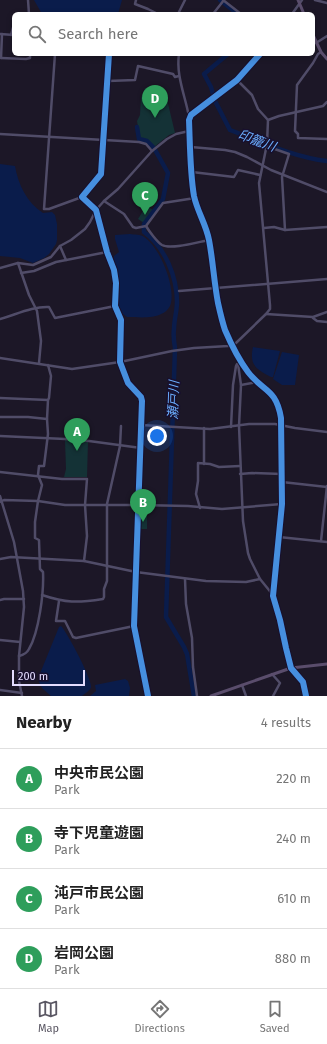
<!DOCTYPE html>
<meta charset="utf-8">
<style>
:root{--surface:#fff;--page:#f2f2f2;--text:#222;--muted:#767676;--line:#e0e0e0;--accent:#5a5763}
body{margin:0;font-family:"Fira Sans","Noto Sans JP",sans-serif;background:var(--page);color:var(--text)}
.scale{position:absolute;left:12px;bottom:10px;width:73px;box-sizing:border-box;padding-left:4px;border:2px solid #e4ddff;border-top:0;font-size:11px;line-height:14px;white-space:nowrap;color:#e4ddff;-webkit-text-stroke:3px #18102e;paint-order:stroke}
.you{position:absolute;left:157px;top:436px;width:14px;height:14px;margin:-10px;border:3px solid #fff;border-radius:50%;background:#1a73e8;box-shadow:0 0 0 6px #1a73e833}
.badge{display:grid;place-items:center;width:26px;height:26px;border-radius:50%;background:var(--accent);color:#fff;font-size:13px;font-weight:700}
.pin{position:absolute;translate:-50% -33px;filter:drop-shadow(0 1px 2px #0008)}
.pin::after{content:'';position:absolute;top:21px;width:14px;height:12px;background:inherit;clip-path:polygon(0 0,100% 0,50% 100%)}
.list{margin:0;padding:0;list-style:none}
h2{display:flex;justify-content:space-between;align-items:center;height:52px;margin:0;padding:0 16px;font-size:17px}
h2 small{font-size:13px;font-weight:400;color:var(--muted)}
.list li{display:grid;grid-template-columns:26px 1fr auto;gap:12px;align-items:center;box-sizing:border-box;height:60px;padding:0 16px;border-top:1px solid var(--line)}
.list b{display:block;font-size:15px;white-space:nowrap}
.list p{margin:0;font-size:13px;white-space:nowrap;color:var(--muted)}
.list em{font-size:13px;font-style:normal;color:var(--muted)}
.icon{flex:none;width:22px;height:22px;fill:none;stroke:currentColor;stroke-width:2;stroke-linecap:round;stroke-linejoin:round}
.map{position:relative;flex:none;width:327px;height:696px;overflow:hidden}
.search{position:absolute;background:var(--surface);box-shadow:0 2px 6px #0003;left:12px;right:12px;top:12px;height:44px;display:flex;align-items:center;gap:10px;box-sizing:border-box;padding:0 14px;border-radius:6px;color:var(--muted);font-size:15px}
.sheet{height:292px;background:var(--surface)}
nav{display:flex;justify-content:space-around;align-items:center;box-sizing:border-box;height:56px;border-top:1px solid var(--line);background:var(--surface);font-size:11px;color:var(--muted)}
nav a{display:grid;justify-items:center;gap:2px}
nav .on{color:var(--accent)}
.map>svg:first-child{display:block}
.green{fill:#143236}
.water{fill:#0a1c4b}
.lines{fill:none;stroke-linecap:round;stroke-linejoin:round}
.river{stroke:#0a1c4b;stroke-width:4.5}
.minor{stroke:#504c68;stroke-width:2.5}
.major{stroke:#5a4d6c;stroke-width:3}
.cycleway-casing{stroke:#18102e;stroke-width:8}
.cycleway{stroke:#468fdf;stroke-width:6}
.labels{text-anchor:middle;stroke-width:3;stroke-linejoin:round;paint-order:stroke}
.water-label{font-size:13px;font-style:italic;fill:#6baeff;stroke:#18102e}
</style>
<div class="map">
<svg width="327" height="696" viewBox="0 0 327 696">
<rect width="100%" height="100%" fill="#1c1727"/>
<!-- green -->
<g class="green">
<polygon points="145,88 165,91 175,133 169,135 154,147 147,140 140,138 137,121 140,115 141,98"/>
<polygon points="144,204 153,210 144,223 138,219 143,211"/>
<polygon points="65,440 88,442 87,477 64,477 66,469"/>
<polygon points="140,515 147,516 147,529 139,529"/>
</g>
<!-- water -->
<g class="water">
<polygon points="34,0 122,0 118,14 42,14"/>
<path d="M0,164L15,166C18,184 27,203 43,213L52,212L55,215L57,224V240L56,244L49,254L44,258L33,263L20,258L0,256Z"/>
<path d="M130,234C134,235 141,234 144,237C160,247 177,289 170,306C168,310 164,313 161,314C152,319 137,317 127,317L123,314L118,304L119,280L114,259V256L119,252L115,239V235Z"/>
<path d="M253,347L280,351L273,377H271C256,369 249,365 253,347Z"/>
<polygon points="282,352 299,355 295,385 282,385 273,379"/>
<path d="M61,626C67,632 92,679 91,687C90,691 85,693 82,696H51L42,688L39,682V676L59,627Z"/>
<polygon points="125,679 128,681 130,688 129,696 90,696 96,691 95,685"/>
</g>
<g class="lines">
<!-- river -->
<g class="river">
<polyline points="220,0 238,14"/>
<path d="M228,54L204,74L211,87L215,101L230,130C262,142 293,157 327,161"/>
<path d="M137,127L139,139L147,141L154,148L168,173L163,199L144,224V232C165,247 177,277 177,302C177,311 174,320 174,329C173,335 174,342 175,348L166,617L184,647L187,654L194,696"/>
</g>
<!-- minor -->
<g class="minor">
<polyline points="28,0 29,14"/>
<polyline points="136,0 135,4 148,9 158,14"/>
<polyline points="223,0 241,14"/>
<polyline points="315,0 327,3"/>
<polyline points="178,14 185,0"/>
<polyline points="213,14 224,0"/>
<polyline points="292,14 302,0"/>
<polyline points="0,34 14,35"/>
<polyline points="11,35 14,24"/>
<polyline points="316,43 327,36"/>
<polyline points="321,52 318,54 313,63 297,85 295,131 298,134 298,138 327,139"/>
<polyline points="55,54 44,209 49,209 82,197"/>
<polyline points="109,54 101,174 82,197 96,210 107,252 114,270 116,283 115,306 121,320 120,362 128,383 141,397 142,401 134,626 148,696"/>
<path d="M179,54C176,74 184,93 188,112L191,115"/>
<path d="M260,54L237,80L191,115L189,120C190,144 190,173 194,196C197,211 206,224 209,240C213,261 214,282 218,303C220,312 222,321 225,330C231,344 239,360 248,372C263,392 276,388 281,418L282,504L273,596L280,620L286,648L291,668L303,682L306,696"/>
<polyline points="1,58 26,59 30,58 30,54"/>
<polyline points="1,58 2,34"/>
<polyline points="108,81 135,80 138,66 173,74 175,77 179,76"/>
<polyline points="268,120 279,116 323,106 327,102"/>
<polyline points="0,134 139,142 146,144 152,151"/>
<polyline points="266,146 289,154 282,177 285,230"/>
<polyline points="191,147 225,150 235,152 247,157 271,170 327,192"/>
<polyline points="192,172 234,177 238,170 260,175"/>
<polyline points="104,201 124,214 133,227 136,228 146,226 163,203 195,198"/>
<path d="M146,226C149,231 157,242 162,245C171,250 198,242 209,240"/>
<polyline points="264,228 274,227 285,230 327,227"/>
<polyline points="60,246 66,260"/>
<polyline points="18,263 29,295 37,311 41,341 39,363"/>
<polyline points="0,268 18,263 33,265 51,257 60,246 71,240 85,229 90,222 96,210 104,201 118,189 152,151 167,139 176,134 189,131"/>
<polyline points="21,273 34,271 56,262 107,252"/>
<polyline points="179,291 327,279"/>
<polyline points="266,314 313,317 327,312"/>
<polyline points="313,318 317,321 327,322"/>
<path d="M0,319C15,315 33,306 49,307L55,318L115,306"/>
<polyline points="0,358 72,369 120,362 172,351 194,348 228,346 236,343 266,314 270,309 270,305 259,183 267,144 268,120 258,109 252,95 237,80"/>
<polyline points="240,361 238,364 241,385 239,426 243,521 248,553 250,559 260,579 273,595"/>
<polyline points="241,385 258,382"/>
<polyline points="0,398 48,400"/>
<polyline points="0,417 28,417 47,419"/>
<polyline points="141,425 210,429 249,424 275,424 295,428 327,432"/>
<polyline points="231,427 233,385 236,366 237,364"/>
<polyline points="0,436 65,439 89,441 141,448"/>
<polyline points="204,464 204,428"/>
<polyline points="0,472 62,479 87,479 85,505 87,536 84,561"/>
<polyline points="240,474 252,473 282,474"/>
<polyline points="282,482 327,487"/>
<polyline points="0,496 14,542 23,591 24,607 19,656 19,681 22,696"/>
<polyline points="0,502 4,500 38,501 65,505 138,505 188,506 222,509 282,504"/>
<polyline points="200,508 196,494 198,481 198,463 210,464 219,467 240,466"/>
<polyline points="279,537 327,542"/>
<polyline points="321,541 327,486"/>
<polyline points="0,559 11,557 84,561 136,572 206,581 246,582 260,579"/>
<polyline points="185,579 186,604 192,638 193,667 197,696"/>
<path d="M42,595C66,603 77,603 103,599L104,597V589L107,581V504L120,446L121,426"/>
<polyline points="0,600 4,599 24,599"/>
<polyline points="59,601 56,621 65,621 73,637 76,638 134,626"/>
<polyline points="0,640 20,642"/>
<path d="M19,656C23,655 27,653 29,649C39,632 44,592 43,572L40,569L39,540L35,538V522L38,501L42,485L38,475L39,466H44L48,434L47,419L48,400L49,398L51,376L48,365"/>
<polyline points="272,674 280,683 273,696"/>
<polyline points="242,685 246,696"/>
<polyline points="0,690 22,693"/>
</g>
<!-- major -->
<g class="major">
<polyline points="298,0 304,14"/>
<polyline points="313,35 321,52 327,59"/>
<polyline points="211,696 291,668 327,664"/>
</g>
<!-- cycleway casing -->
<g class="cycleway-casing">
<g id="cycleway">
<polyline points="109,54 101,174 82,197 96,210 107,252 114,270 116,283 115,306 121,320 120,362 128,383 141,397 142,401 134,626 148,696"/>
<path d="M260,54L237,80L191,115L189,120C190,144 190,173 194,196C197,211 206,224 209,240C213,261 214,282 218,303C220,312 222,321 225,330C231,344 239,360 248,372C263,392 276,388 281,418L282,504L273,596L280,620L286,648L291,668L303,682L306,696"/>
</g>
</g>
<!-- cycleway -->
<use href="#cycleway" class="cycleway"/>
</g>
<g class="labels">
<!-- water labels -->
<g class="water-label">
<text transform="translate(257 140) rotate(20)" y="5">印籠川</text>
<text transform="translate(173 400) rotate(-88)" y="5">瀬戸川</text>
</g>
</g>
</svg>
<div class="scale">200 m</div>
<div class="you"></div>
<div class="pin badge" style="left:77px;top:451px;background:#2e9e5b">A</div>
<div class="pin badge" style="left:143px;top:522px;background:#2e9e5b">B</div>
<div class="pin badge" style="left:145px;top:215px;background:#2e9e5b">C</div>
<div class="pin badge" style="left:155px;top:118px;background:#2e9e5b">D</div>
<div class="search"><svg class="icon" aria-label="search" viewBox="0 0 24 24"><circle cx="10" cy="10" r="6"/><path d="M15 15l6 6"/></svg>Search here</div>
</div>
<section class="sheet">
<h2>Nearby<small>4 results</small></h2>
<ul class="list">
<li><span class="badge" style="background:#2e9e5b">A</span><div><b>中央市民公園</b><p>Park</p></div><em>220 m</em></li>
<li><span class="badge" style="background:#2e9e5b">B</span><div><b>寺下児童遊園</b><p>Park</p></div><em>240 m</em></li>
<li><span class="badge" style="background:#2e9e5b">C</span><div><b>沌戸市民公園</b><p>Park</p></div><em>610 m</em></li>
<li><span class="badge" style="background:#2e9e5b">D</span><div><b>岩岡公園</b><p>Park</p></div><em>880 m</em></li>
</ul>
</section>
<nav>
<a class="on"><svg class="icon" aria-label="map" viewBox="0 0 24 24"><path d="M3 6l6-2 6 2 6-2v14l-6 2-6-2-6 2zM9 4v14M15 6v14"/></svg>Map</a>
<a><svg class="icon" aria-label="directions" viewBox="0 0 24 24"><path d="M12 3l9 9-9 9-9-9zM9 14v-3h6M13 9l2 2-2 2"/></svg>Directions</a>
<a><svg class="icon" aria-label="saved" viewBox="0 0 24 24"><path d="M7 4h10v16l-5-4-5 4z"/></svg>Saved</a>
</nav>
